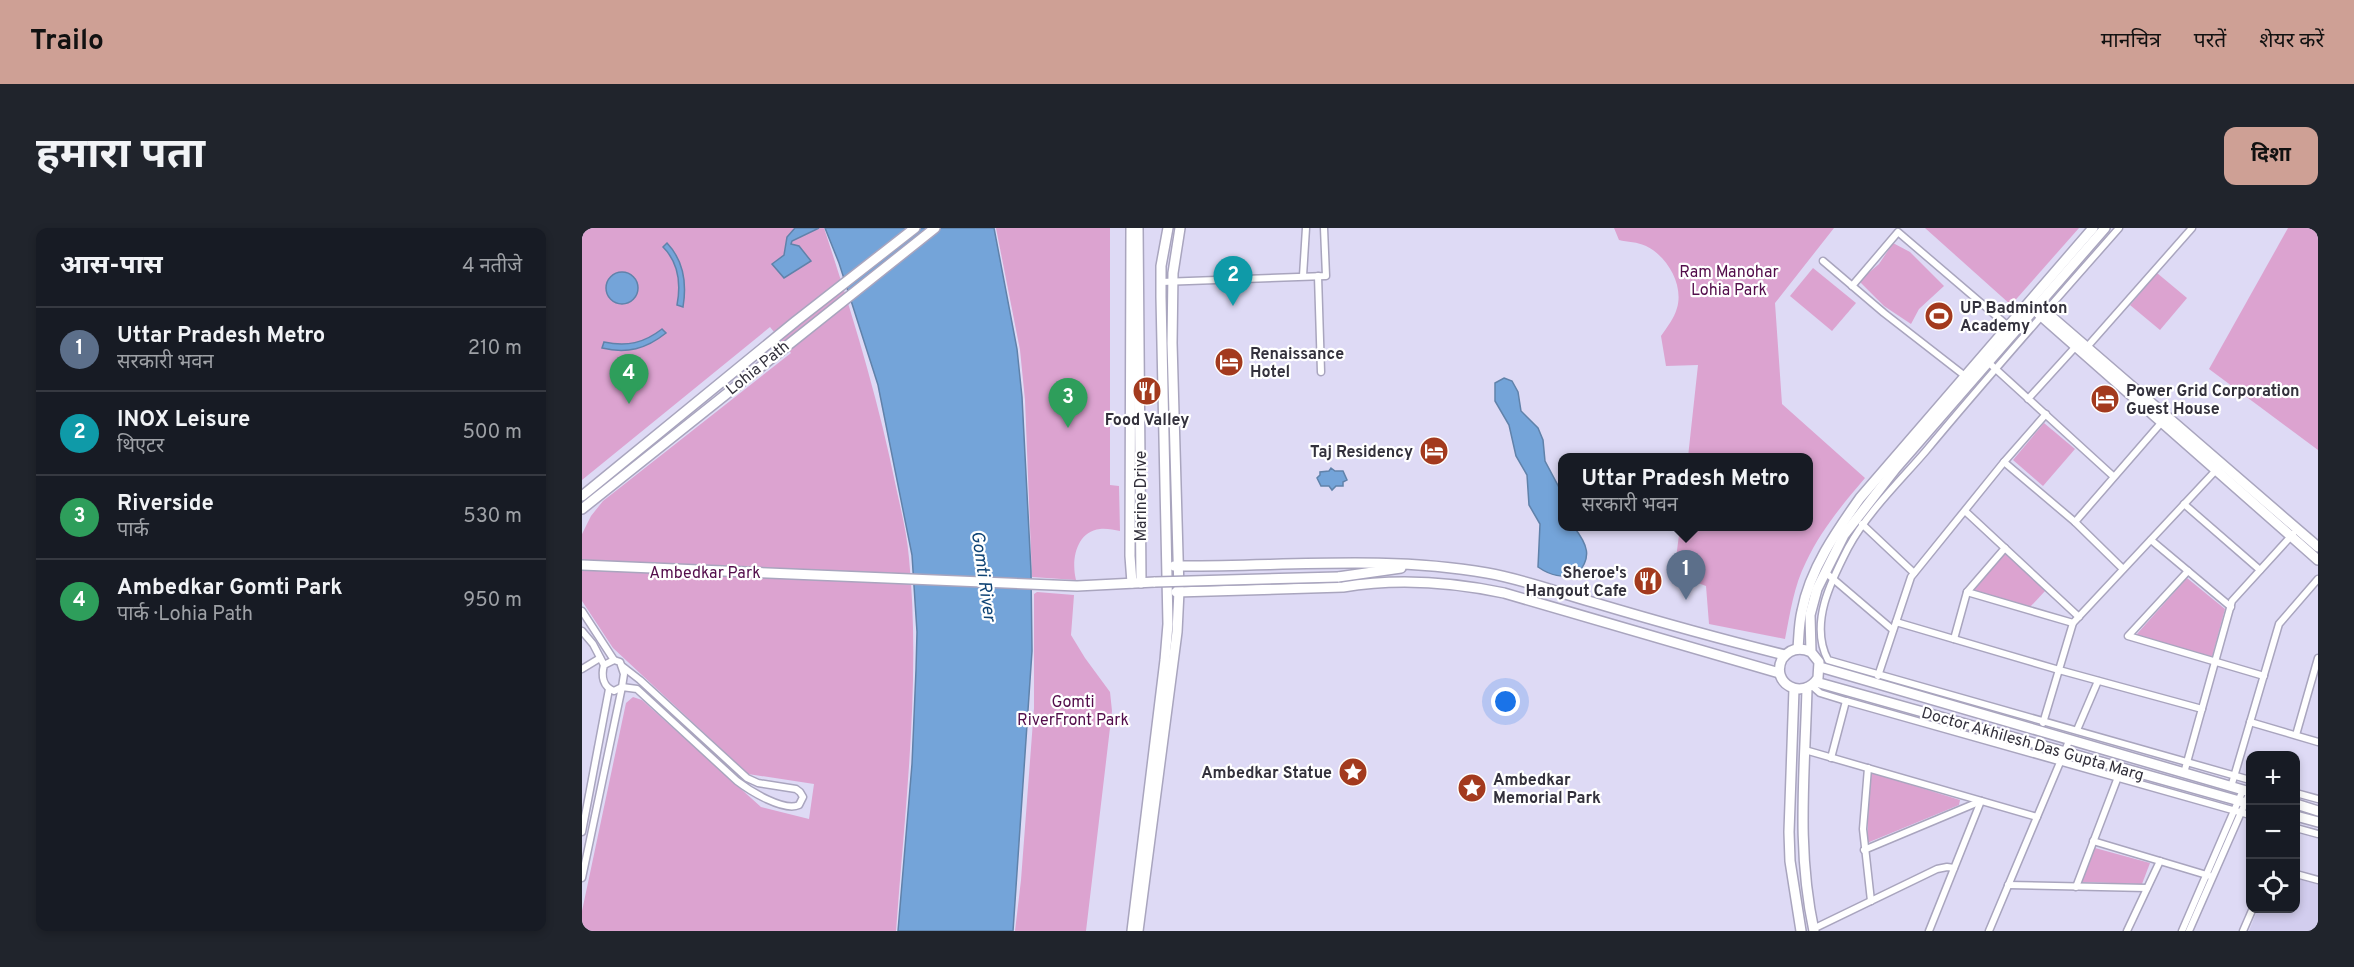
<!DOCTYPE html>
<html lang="hi">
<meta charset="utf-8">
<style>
:root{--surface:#171b24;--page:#20242c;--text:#f1f3f6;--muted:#9ea1a6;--line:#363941;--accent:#cea095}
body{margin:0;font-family:Overpass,"Noto Sans Devanagari",sans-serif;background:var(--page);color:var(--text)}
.controls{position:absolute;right:18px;bottom:18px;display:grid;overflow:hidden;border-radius:12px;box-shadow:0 3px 9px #0003}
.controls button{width:54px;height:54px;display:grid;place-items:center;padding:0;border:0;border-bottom:2px solid var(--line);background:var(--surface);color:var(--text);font:30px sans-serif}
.you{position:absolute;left:924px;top:474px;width:21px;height:21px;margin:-15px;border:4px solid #fff;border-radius:50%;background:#1a73e8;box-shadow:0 0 0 9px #1a73e833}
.badge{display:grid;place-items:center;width:39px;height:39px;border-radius:50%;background:var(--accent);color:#fff;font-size:20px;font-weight:700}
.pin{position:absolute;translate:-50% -50px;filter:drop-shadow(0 2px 3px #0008)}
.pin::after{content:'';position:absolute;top:32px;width:21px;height:18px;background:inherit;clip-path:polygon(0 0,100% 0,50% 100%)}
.popup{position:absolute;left:976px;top:225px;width:255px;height:78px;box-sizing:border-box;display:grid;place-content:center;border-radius:12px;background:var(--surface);filter:drop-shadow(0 2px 4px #0005);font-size:20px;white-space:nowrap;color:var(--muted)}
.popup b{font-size:22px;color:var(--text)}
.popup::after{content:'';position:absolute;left:50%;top:100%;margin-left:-12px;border:12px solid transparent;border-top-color:var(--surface)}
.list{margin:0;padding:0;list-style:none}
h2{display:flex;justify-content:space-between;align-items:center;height:78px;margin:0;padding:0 24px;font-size:26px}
h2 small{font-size:20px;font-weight:400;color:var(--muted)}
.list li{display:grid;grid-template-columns:39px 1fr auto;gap:18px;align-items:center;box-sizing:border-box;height:84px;padding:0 24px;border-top:2px solid var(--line)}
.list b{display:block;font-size:22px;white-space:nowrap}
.list p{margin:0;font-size:20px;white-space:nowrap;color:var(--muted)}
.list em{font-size:20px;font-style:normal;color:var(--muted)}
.icon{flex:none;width:33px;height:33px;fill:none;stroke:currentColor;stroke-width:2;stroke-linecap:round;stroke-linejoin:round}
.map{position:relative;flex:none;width:1736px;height:703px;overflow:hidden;border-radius:12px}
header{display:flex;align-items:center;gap:36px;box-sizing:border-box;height:84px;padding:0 30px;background:var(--accent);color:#111}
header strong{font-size:28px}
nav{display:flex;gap:33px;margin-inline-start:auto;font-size:21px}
.intro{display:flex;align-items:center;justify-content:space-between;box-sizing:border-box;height:144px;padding:0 36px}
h1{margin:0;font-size:42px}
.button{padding:15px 27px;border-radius:12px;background:var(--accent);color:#111;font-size:21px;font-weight:700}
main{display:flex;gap:36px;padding:0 36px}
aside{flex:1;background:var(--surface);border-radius:12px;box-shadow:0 3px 9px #0003}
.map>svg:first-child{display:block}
.built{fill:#d2cdee}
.green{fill:#dca3d0}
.water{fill:#74a4d9;stroke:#6082aa;stroke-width:1.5}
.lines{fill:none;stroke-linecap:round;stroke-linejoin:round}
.street-casing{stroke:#a9a5be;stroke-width:9}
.secondary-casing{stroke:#a9a5be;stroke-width:12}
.street{stroke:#fff;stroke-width:6}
.secondary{stroke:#fff;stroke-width:9}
.secondary-bridge-casing{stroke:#a9a5be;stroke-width:12;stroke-linecap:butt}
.secondary-bridge{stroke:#fff;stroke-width:9}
.labels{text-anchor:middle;stroke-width:4.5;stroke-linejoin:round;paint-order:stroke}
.park-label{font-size:16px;fill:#530d4b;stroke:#fff}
.poi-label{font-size:16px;font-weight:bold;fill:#33313c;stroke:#fff;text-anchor:start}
.street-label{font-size:16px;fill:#33313c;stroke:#fff}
.water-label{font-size:18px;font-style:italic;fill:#104475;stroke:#fff}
</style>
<header>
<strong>Trailo</strong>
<nav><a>मानचित्र</a><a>परतें</a><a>शेयर करें</a></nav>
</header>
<div class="intro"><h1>हमारा पता</h1><a class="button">दिशा</a></div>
<main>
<aside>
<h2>आस-पास<small>4 नतीजे</small></h2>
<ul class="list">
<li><span class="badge" style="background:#5c6f8a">1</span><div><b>Uttar Pradesh Metro</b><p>सरकारी भवन</p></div><em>210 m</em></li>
<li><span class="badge" style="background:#0f9aa8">2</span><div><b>INOX Leisure</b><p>थिएटर</p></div><em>500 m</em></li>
<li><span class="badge" style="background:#2e9e5b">3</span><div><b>Riverside</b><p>पार्क</p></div><em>530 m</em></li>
<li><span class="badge" style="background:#2e9e5b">4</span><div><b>Ambedkar Gomti Park</b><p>पार्क · Lohia Path</p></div><em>950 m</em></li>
</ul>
</aside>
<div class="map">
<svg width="1736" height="703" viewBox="0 0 1736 703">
<rect width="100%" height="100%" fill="#dedaf5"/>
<!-- built -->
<polygon class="built" points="1714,649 1736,656 1736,703 1667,703 1676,681 1714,680"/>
<!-- green -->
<g class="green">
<path d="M0,0H242C270,85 296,170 314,259C319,282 325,306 327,330C339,454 323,579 314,703H0V683L44,475L51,469L60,472L179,579L227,591L232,556L166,546L31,420L0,373V306L9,288L21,273L209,125L188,99L0,252Z"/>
<path d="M414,0H528V257L537,258L538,303C532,302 524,300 518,301C494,304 489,332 494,352L450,349L443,172L438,122Z"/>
<path d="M1032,0H1252L1193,75L1200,176L1283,250C1261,276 1239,302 1224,334C1212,357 1208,386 1203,411L1127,396L1124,358L1092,346L1098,299L1227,298V230L1106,229L1116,137L1084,138L1079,108C1085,99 1092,91 1095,80C1102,57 1085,28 1064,18C1056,14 1045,14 1037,12Z"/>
<polygon points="1343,0 1497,0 1429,77"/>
<polygon points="1706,0 1736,0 1736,222 1627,141"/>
<polygon points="1311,15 1328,24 1362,58 1337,81 1329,96 1302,78 1277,53 1297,36"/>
<polygon points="1231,40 1274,75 1250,103 1208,68"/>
<polygon points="1575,45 1605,70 1578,102 1548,77"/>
<polygon points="1462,195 1493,221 1461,258 1431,232"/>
<polygon points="1423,325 1464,362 1448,379 1391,362"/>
<polygon points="1605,350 1643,381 1630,429 1554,407"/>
<polygon points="455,364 492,367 489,407 503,430 528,464 530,483 504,703 433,703 439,652 452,480 452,366"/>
<polygon points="1288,544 1378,572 1377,577 1285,615"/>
<polygon points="1513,620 1568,635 1560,656 1500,654"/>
</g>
<!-- water -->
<g class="water">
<polygon points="213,0 237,0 210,13 209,16 217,18 229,33 202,50 190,36 202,27 205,9"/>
<polygon points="243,0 412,0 435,121 440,169 449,343 450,423 431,703 316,703 330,536 334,442 335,404 330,327 296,157 257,35"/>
<path d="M85,15C102,33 105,55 101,79L95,77C99,56 97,35 81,19Z"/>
<circle cx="40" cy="60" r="16"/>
<path d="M80,101L84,105C64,121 45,126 20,120L22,114C45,119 62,115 80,101Z"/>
<path d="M922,150L930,153L936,164L939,183L956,200L961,212L963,233L980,265L981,298L992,299C1005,316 1011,329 995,346C980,350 969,348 956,339L958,296L947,277L945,247L934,228L927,197L913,173V155Z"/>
<polygon points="749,240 753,243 761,243 765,252 761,254 761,258 754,258 750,262 747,258 739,258 735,250 738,247 738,244 747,243"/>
</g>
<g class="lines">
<!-- street casing -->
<g class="street-casing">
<g id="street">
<path d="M1537,0C1472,74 1406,148 1343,224C1317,254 1285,285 1266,320C1249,353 1227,396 1246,432L1668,552"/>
<polyline points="1241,33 1302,85 1383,148"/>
<polyline points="721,48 724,0"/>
<polyline points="736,48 739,144"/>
<polyline points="579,54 744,48 742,0"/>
<polyline points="1270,58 1316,4 1426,98"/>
<polyline points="1505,119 1610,0"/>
<polyline points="1406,134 1531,248"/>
<polyline points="1446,171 1496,116"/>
<polyline points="1422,234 1493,294 1541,341"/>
<polyline points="1602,276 1678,342"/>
<polyline points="1383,283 1497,389"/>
<polyline points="1493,294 1579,195"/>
<polyline points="1280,296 1332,345"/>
<polyline points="1569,312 1649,379"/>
<polyline points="1606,343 1546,408 1682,448"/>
<polyline points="1243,344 1311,402"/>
<polyline points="1385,364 1491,395"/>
<polyline points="0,383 32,432"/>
<polyline points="1314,394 1477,442 1620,481"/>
<polyline points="0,403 11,416 22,437"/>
<polyline points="1372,411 1385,364 1423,320"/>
<path d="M32,432L38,434L42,446L40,459L32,463C21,459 19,448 22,437Z"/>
<polyline points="0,441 18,430"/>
<polyline points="1296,448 1329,349 1422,234 1464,186"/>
<polyline points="1230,458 1238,465 1264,473 1668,587"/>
<polyline points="1668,494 1736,514"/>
<polyline points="1461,495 1491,395 1636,240"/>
<polyline points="1495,502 1516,453"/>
<polyline points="1714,507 1736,430"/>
<polyline points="1223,522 1455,589"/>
<polyline points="1249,530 1264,473"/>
<polyline points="1286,540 1281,601 1289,673"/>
<polyline points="1602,545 1650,373 1711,306"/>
<polyline points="1649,559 1697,396 1736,351"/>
<polyline points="1714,565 1736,571"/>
<polyline points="1714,600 1736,606"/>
<polyline points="0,604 27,461"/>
<polyline points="1511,613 1628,648"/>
<polyline points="1282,622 1399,573"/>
<polyline points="1714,646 1736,652"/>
<path d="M0,650L40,459L55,461L155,553C168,563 202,584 217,577L221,569L218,564L214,561L176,555L165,550L58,452L40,438"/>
<polyline points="1426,657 1565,660"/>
<polyline points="1494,659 1536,549"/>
<polyline points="1231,701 1355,641 1365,639 1372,640"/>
<polyline points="1347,703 1399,573"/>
<polyline points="1407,703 1487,513"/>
<polyline points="1545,703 1578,633"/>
<polyline points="1600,703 1661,562"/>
<polyline points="1607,703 1668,564"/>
<polyline points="1661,703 1671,680"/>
</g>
</g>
<!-- secondary casing -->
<g class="secondary-casing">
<g id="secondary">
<polyline points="549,0 548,328 550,355"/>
<polyline points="556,0 559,355"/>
<polyline points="1451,76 1464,84 1736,319"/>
<polyline points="1449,79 1736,332"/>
<polyline points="0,268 214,93 333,0"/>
<polyline points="0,281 353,0"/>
<polyline points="0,337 495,358 573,354"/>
<path d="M592,338C697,339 802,327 905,345C940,351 975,364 1010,374C1074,393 1138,411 1203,427"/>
<polyline points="756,349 819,340"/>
<path d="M594,364L761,359C814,350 870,354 922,365L1197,445"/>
<path d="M1216,421C1217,408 1217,395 1220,383C1228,341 1254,304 1278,270L1511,0"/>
<path d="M1229,424C1218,419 1208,420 1200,431C1188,456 1221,473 1236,450L1237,434L1229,424L1228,387L1235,361L1262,307L1314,240L1523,0"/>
<polyline points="1238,439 1668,564"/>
<polyline points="1234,454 1668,576"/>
<path d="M1225,460C1223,544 1214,620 1232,703"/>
<polyline points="1212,461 1207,604 1208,633 1219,703"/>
<polyline points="1714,576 1736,583"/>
<polyline points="1714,588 1736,594"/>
<polyline points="550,703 583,432 586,396 579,69 579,38 586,0"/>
<polyline points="556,703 595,404 597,363 590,115 591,45 598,0"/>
</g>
</g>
<!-- street -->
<use href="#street" class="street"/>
<!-- secondary -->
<use href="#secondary" class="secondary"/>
<!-- secondary-bridge casing -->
<g class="secondary-bridge-casing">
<polyline id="secondary-bridge" points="573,354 756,349"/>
</g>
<!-- secondary-bridge -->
<use href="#secondary-bridge" class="secondary-bridge"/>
</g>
<!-- icons -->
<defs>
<g id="stadium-disc" transform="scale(1.5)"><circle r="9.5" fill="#a33a1e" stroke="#fff"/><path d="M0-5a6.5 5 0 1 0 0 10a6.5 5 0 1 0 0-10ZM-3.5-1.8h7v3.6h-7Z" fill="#fff"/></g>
<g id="hotel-disc" transform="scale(1.5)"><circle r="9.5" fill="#a33a1e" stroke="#fff"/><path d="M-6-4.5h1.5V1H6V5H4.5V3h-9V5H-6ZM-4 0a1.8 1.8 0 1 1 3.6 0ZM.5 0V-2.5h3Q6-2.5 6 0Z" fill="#fff"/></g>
<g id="restaurant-disc" transform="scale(1.5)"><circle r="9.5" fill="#a33a1e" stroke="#fff"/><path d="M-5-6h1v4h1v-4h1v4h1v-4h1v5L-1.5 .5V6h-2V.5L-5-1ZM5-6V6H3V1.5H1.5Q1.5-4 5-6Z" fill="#fff"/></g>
<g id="sight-disc" transform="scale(1.5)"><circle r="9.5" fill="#a33a1e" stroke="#fff"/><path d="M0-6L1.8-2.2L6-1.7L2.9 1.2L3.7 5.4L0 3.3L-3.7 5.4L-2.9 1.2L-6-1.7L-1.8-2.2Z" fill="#fff"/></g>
</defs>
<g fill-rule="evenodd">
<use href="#stadium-disc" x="1357" y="88"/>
<use href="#hotel-disc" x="647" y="134"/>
<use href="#restaurant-disc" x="565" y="163"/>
<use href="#hotel-disc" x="1523" y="171"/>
<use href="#hotel-disc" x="852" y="223"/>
<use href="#restaurant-disc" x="1066" y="353"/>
<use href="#sight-disc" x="771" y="544"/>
<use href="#sight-disc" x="890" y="560"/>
</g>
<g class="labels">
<!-- park labels -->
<g class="park-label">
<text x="1147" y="49">Ram Manohar<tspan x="1147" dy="18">Lohia Park</tspan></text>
<text x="123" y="350">Ambedkar Park</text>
<text x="491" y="479">Gomti<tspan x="491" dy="18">RiverFront Park</tspan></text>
</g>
<!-- poi labels -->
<g class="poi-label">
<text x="1378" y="85">UP Badminton<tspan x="1378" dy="18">Academy</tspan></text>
<text x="668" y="131">Renaissance<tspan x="668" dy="18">Hotel</tspan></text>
<text x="1544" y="168">Power Grid Corporation<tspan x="1544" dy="18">Guest House</tspan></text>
<text x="565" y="197" text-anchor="middle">Food Valley</text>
<text x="831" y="229" text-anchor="end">Taj Residency</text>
<text x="1045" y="350" text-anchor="end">Sheroe's<tspan x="1045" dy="18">Hangout Cafe</tspan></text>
<text x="750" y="550" text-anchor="end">Ambedkar Statue</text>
<text x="911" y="557">Ambedkar<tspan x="911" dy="18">Memorial Park</tspan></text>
</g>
<!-- street labels -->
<g class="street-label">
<text transform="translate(175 139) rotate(-39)" y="6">Lohia Path</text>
<text transform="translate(558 268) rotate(-90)" y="6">Marine Drive</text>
<text transform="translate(1451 515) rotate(16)" y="6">Doctor Akhilesh Das Gupta Marg</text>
</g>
<!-- water labels -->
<g class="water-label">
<text transform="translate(402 348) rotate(82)" y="6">Gomti River</text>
</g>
</g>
</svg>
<div class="controls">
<button>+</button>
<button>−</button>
<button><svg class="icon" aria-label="locate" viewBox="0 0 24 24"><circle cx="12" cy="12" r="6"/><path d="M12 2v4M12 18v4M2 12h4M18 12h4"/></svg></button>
</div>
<div class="you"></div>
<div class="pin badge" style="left:1104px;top:372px;background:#5c6f8a">1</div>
<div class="popup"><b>Uttar Pradesh Metro</b>सरकारी भवन</div>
<div class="pin badge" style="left:651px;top:78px;background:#0f9aa8">2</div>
<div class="pin badge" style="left:486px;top:200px;background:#2e9e5b">3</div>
<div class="pin badge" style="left:47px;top:176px;background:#2e9e5b">4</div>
</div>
</main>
